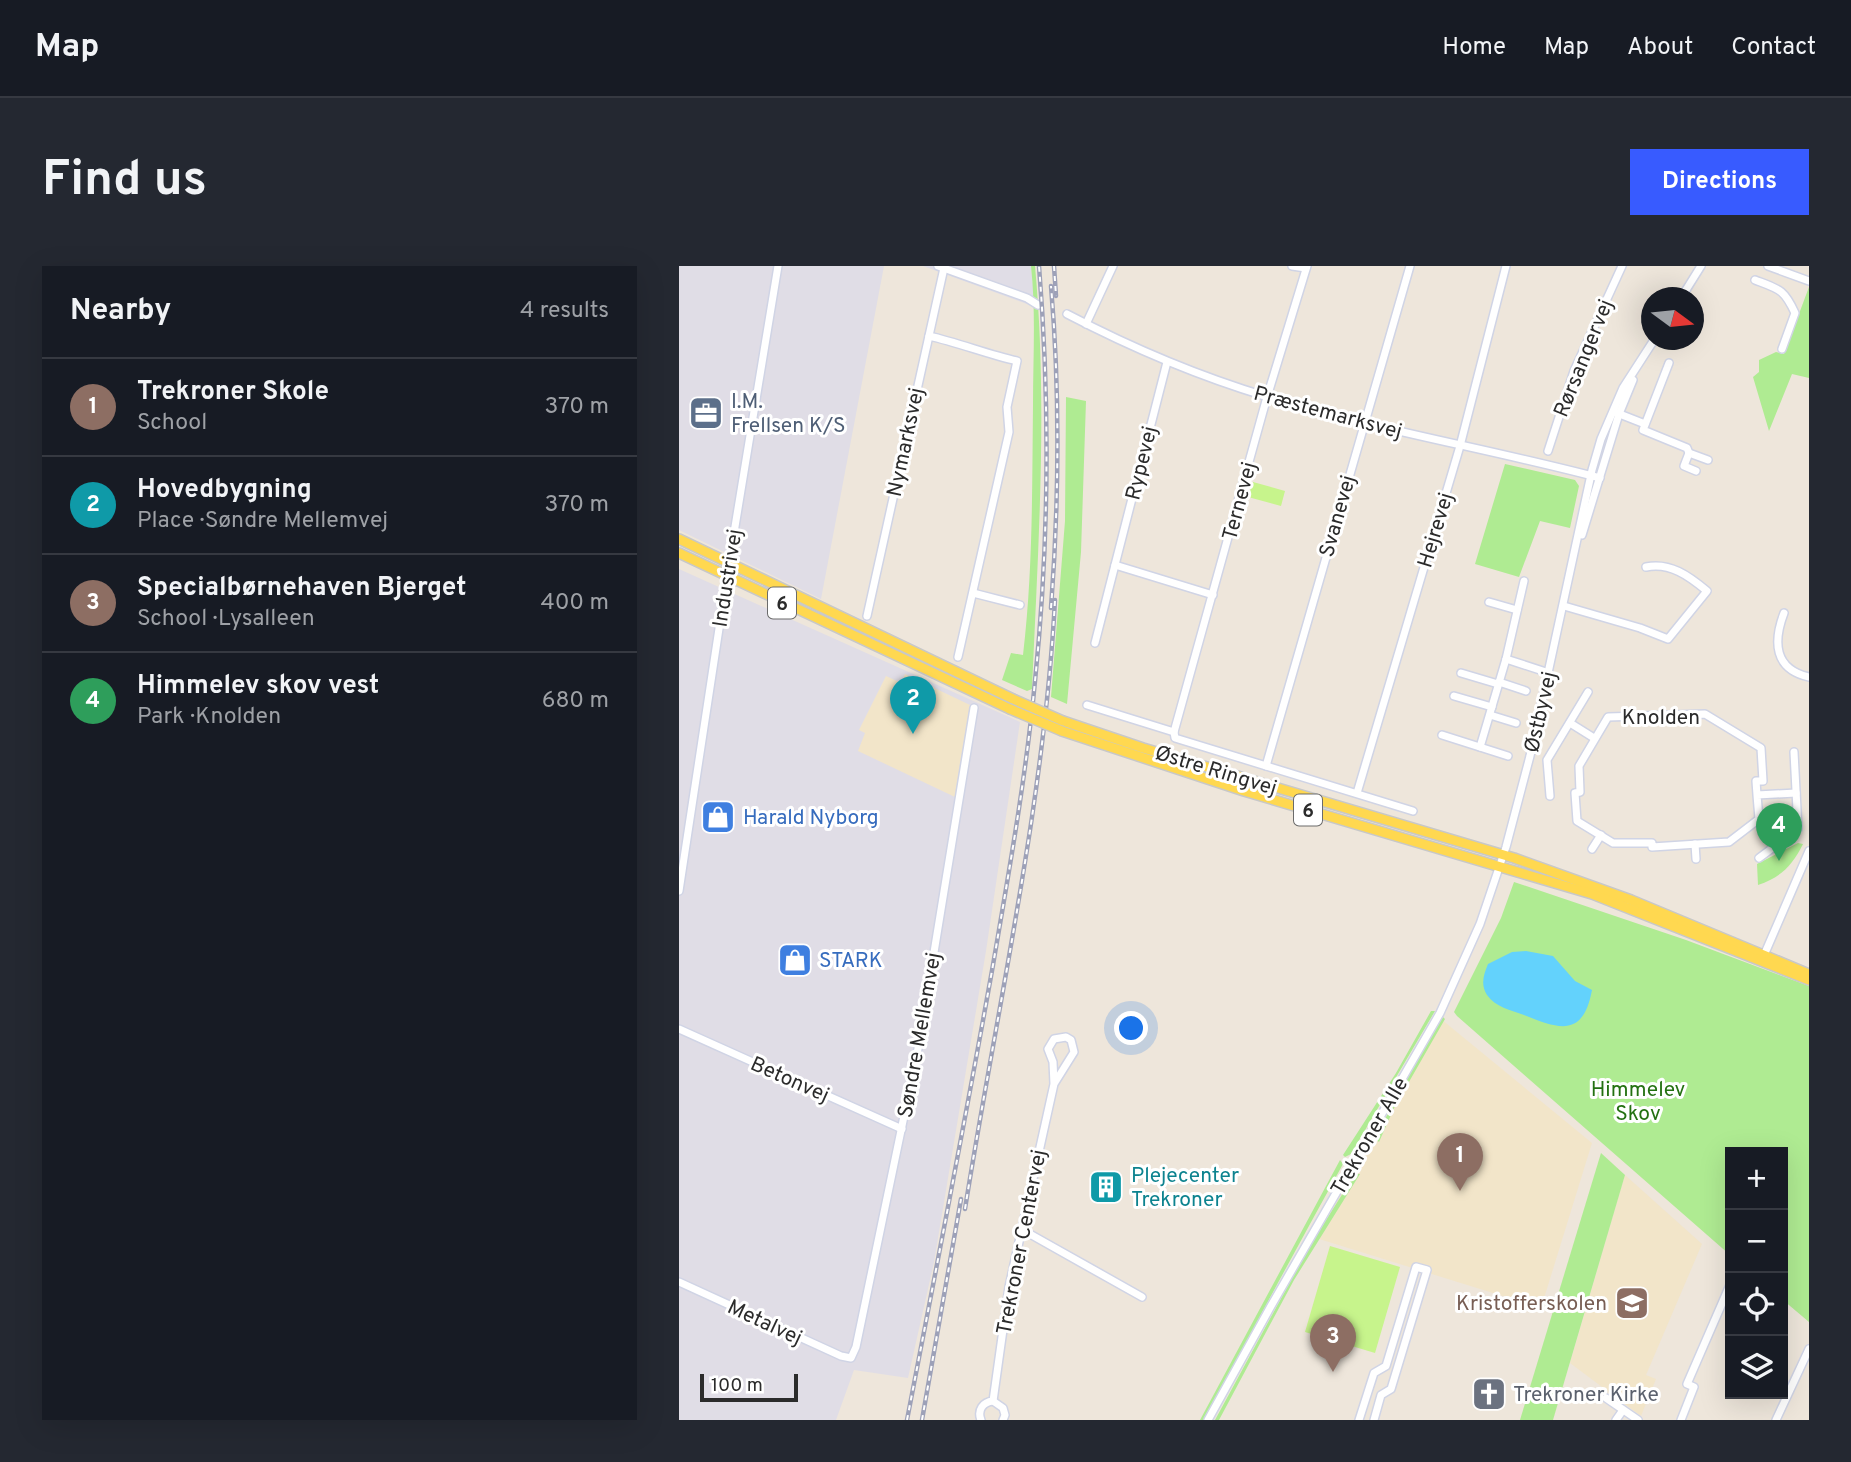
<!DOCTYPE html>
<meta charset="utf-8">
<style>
:root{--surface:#171b24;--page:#242831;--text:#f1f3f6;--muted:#9ea1a6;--line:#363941;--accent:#385bff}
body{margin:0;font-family:Overpass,sans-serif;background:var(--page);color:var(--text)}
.controls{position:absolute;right:21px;bottom:21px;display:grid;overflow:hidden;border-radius:0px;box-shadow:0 7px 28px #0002}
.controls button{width:63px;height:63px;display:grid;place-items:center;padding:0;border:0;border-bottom:2px solid var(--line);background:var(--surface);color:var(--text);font:35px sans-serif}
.compass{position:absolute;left:962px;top:21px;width:63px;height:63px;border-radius:50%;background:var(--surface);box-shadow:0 7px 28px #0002;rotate:105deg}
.scale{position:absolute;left:21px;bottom:18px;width:98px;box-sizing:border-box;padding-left:7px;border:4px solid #2b2b2b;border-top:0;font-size:19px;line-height:24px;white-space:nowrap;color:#2b2b2b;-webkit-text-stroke:5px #fff;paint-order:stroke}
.you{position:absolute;left:453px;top:763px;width:24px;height:24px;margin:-18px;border:5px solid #fff;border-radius:50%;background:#1a73e8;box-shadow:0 0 0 10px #1a73e833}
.badge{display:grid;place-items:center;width:46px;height:46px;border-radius:50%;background:var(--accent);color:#fff;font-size:23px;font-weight:700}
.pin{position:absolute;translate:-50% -58px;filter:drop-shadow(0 2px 4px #0008)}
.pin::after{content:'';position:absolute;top:37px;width:24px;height:21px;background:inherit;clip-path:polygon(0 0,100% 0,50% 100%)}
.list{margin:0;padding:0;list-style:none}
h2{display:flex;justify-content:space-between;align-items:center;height:91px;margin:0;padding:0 28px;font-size:30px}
h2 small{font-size:23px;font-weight:400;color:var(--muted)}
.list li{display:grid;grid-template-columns:46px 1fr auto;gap:21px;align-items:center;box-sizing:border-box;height:98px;padding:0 28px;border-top:2px solid var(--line)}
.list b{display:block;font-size:26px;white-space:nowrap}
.list p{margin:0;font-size:23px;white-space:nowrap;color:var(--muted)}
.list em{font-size:23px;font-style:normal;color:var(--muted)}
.icon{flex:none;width:38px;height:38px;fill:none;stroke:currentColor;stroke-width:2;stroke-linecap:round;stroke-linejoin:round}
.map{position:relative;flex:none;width:1130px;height:1154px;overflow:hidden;border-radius:0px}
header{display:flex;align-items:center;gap:42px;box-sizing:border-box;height:98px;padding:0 35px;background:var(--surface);border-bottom:2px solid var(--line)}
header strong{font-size:33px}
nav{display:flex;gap:38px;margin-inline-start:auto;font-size:24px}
.intro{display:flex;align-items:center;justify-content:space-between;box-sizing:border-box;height:168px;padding:0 42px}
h1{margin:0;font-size:49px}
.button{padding:18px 32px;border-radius:0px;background:var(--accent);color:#fff;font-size:24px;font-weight:700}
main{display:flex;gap:42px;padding:0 42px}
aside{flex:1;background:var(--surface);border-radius:0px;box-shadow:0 7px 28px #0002}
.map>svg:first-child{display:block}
.industrial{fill:#e0dde6}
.education{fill:#f2e5c9}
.green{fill:#afeb92}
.pitch{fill:#c7f48c}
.water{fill:#63d2fc}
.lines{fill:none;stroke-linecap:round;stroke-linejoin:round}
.minor-casing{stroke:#d0d4e5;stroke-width:10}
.major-casing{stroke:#c8c8c8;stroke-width:12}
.minor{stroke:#fff;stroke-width:7}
.major{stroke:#ffd850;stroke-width:9}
.rail-casing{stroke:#9da1b8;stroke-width:4.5}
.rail{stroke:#fff;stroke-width:2;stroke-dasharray:5;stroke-linecap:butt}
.major-bridge-casing{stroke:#c8c8c8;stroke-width:12;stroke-linecap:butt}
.major-bridge{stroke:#ffd850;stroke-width:9}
.labels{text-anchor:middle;stroke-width:6;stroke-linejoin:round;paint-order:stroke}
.shield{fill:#fff;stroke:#6b6b6b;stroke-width:2}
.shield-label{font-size:19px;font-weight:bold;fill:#2b2b2b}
.street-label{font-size:21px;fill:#2b2b2b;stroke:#fff}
.service-label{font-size:21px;fill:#4e5e75;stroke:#fff;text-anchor:start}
.shop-label{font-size:21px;fill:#366cbe;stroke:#fff;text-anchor:start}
.park-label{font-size:21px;fill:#247112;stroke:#fff}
.culture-label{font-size:21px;fill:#0d838f;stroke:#fff;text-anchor:start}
.education-label{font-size:21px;fill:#785e54;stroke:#fff;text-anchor:end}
.worship-label{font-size:21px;fill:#5b616d;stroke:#fff;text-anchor:start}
</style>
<header>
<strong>Map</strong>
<nav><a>Home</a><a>Map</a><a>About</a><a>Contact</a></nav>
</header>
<div class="intro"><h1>Find us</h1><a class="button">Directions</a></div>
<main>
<aside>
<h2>Nearby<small>4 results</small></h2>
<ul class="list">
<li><span class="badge" style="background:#8d6e63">1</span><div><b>Trekroner Skole</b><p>School</p></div><em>370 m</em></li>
<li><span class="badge" style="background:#0f9aa8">2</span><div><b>Hovedbygning</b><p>Place · Søndre Mellemvej</p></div><em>370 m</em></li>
<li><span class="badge" style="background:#8d6e63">3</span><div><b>Specialbørnehaven Bjerget</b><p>School · Lysalleen</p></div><em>400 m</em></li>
<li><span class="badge" style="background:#2e9e5b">4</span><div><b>Himmelev skov vest</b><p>Park · Knolden</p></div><em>680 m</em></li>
</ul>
</aside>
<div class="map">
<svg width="1130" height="1154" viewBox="0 0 1130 1154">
<rect width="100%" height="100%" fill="#eee6db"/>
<!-- industrial -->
<g class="industrial">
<polygon points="0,0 205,0 142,333 0,264"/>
<polygon points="244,0 352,0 356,41"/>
<polygon points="0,303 341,456 307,685 255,996 229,1112 175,1104 157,1154 0,1154"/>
</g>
<!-- education -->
<g class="education">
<polygon points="226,408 291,439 276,531 179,485 186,467 180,464 207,410 222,417"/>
<polygon points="762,753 913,877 862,1042 637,972"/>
<polygon points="946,909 1023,978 967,1109 977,1113 962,1150 891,1097"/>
</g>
<!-- green -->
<g class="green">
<path d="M352,0H356C369,140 359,282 353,423L348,425L323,414L332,387L344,389C354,305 353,223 354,139C354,92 357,46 352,0Z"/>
<polygon points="1130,21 1130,112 1113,108 1090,165 1074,111 1080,106 1080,94 1097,86 1105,88"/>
<polygon points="387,131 407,135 402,286 388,438 372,431 386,255"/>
<polygon points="826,198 896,214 900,220 891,262 861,255 840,311 796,298"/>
<path d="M1119,577L1124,578C1113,600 1102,611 1079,619L1078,598Z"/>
<polygon points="835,616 1007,674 1130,720 1130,1056 1104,1034 1104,886 1051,886 1051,989 778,750 775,746 822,652"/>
<polygon points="752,745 756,745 672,888 666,891 664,889 717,807"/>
<polygon points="763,750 766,753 715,842 700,876 697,873 701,862"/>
<polygon points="922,887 946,909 874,1154 841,1154"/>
<path d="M661,894L664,898C617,983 571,1068 526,1154H521Z"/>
<polygon points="676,908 681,908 615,1014 540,1154 536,1154 630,981"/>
</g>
<!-- pitch -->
<g class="pitch">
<polygon points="574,216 606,225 602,240 569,231"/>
<polygon points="651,980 721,1001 696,1087 626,1066"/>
</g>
<!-- water -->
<path class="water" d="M847,685L874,690L896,715L913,724C904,772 880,763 845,749C832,744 816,741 808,729C801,718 805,708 809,698L833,686Z"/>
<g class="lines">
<!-- minor casing -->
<g class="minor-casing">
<g id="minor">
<polyline points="259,0 348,32 359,39"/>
<polyline points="613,0 627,2"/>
<polyline points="628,0 588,131 495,466 496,472 734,545"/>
<polyline points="1089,0 1130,15"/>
<path d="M1076,14C1100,23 1105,23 1116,47L1103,83"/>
<polyline points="1002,32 1022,0"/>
<path d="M388,48C453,82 519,110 589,131C698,164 811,183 921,212"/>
<polyline points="407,58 434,0"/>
<path d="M250,70C280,77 308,88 338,95L328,141L330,166L279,391"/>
<polyline points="990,97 964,164 1008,182 1010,187 1029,194"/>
<polyline points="938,147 966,158"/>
<polyline points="869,185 895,105 943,0"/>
<polyline points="1010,187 1005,200 1017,205"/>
<polyline points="903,269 940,148 954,114"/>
<polyline points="436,299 534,329"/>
<polyline points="294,327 341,339"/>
<polyline points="810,336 838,344"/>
<path d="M885,340L961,362L989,373L1028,325C1010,310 991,296 967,301"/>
<path d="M1105,347C1094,376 1095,403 1130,411"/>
<polyline points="188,350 265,2"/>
<polyline points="416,377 488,96"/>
<polyline points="827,393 870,407"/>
<polyline points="782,407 819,418"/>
<polyline points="820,416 847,425"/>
<polyline points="775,430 813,441"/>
<polyline points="408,439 495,466"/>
<polyline points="811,449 837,457"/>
<polyline points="891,457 915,472"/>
<polyline points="763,469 829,490"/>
<polyline points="801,481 827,393 845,315"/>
<polyline points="587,500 731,0"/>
<polyline points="678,527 781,180 827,0"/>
<polyline points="1078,529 1080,553 1050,576 973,581 973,577 934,577 898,555 896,527 901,526 900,500 929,451 1026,448 1082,482 1084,515 1077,515 1078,529 1117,527"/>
<polyline points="871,530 868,494 909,426"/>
<polyline points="1016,578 1017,593"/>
<polyline points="913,583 922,569"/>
<polyline points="1080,592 1119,563 1115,486"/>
<polyline points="0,625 50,297 99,0"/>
<polyline points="1083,694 1130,585"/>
<polyline points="0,763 223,863"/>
<polyline points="342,963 463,1031"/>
<polyline points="0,1016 162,1090 172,1092 177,1081 240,778 295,442"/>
<polyline points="927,1132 959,1154"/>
<polyline points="314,1135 330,1021 375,818 374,796 369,783 375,773 387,771 392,774 395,786 375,818"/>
<path d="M302,1154C298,1144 304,1136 314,1135L324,1142L326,1149L324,1154"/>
<polyline points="529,1154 592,1040 761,747 801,658 827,581 851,490 913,204 922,173 944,122 975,74"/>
<polyline points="680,1154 695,1107 707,1100 737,1001 748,1004 712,1123 702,1129 695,1154"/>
<polyline points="937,1154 944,1144"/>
<polyline points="1002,1154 1015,1121 1008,1118 1051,1019"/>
<polyline points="1097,1154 1130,1083"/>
</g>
</g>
<!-- major casing -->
<g class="major-casing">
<g id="major">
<polyline points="0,273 334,433"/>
<polyline points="0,287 331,443"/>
<polyline points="384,455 464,482 835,592 952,634 1130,708"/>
<polyline points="383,465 565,525 913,628 1130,714"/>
</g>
</g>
<!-- minor -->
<use href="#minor" class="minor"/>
<!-- major -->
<use href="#major" class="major"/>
<!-- rail casing -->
<g class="rail-casing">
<g id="rail">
<polyline points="375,0 377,30"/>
<path d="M372,342C380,236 381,126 372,20"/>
<path d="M286,943C318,741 365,539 376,334"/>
<path d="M228,1154C257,1003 287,851 314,699C330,605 347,511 356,415C370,278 371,137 360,0"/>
<polyline points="243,1154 282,933"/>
</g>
</g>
<!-- rail -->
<use href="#rail" class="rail"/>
<!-- major-bridge casing -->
<g class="major-bridge-casing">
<g id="major-bridge">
<polyline points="334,433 384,455"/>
<polyline points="331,443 383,465"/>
</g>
</g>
<!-- major-bridge -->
<use href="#major-bridge" class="major-bridge"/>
</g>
<!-- icons -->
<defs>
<g id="office-square" transform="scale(1.75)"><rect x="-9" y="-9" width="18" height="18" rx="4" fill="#5c6f8a" stroke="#fff"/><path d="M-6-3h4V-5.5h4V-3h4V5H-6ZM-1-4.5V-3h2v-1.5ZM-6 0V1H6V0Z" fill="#fff"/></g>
<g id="shop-square" transform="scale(1.75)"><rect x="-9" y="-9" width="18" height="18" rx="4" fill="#3f7fe0" stroke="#fff"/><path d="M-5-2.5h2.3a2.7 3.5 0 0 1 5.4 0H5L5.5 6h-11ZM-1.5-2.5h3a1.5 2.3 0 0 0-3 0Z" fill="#fff"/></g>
<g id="building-square" transform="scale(1.75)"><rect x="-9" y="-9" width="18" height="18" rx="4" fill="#0f9aa8" stroke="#fff"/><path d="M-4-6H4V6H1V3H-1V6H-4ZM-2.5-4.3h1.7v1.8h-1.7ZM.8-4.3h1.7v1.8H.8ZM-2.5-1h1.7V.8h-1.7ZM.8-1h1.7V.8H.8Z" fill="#fff"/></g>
<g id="school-square" transform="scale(1.75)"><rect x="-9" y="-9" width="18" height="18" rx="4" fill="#8d6e63" stroke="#fff"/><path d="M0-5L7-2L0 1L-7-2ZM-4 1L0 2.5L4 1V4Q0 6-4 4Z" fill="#fff"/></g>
<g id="church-square" transform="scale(1.75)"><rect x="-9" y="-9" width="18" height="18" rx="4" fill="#6b7280" stroke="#fff"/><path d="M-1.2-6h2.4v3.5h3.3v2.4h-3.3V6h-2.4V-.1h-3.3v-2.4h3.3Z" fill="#fff"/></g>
</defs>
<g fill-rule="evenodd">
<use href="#office-square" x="27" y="147"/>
<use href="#shop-square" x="39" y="551"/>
<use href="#shop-square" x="116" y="694"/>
<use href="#building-square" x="427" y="921"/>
<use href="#school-square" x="953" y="1037"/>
<use href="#church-square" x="810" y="1128"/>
</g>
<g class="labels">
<!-- shield labels -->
<g class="shield">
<rect x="89" y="321.5" width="28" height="31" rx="5"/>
<rect x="615" y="528.5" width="28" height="31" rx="5"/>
</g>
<g class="shield-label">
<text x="103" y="344">6</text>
<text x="629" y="551">6</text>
</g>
<!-- street labels -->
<g class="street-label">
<text transform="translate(904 92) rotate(-68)" y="7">Rørsangervej</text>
<text transform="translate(649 146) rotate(15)" y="7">Præstemarksvej</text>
<text transform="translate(226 176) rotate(-78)" y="7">Nymarksvej</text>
<text transform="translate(462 197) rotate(-76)" y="7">Rypevej</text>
<text transform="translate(560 235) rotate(-75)" y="7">Ternevej</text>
<text transform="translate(658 250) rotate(-74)" y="7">Svanevej</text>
<text transform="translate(756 264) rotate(-73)" y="7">Hejrevej</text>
<text transform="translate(48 312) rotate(-81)" y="7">Industrivej</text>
<text transform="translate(861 446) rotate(-77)" y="7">Østbyvej</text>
<text x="982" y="458">Knolden</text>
<text transform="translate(537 504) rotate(17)" y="7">Østre Ringvej</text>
<text transform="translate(240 769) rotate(-80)" y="7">Søndre Mellemvej</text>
<text transform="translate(111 813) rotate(24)" y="7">Betonvej</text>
<text transform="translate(690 870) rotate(-60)" y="7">Trekroner Alle</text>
<text transform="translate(342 976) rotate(-79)" y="7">Trekroner Centervej</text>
<text transform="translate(86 1056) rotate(25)" y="7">Metalvej</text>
</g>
<!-- service labels -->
<g class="service-label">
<text x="52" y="142">I.M.<tspan x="52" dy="24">Frellsen K/S</tspan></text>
</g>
<!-- shop labels -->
<g class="shop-label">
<text x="64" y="558">Harald Nyborg</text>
<text x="140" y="701">STARK</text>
</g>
<!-- park labels -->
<g class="park-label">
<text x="959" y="830">Himmelev<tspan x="959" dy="24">Skov</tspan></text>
</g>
<!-- culture labels -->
<g class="culture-label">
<text x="452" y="916">Plejecenter<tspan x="452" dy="24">Trekroner</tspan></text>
</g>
<!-- education labels -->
<g class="education-label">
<text x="928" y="1044">Kristofferskolen</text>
</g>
<!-- worship labels -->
<g class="worship-label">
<text x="834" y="1135">Trekroner Kirke</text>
</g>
</g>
</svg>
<div class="controls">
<button>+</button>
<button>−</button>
<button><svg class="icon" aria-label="locate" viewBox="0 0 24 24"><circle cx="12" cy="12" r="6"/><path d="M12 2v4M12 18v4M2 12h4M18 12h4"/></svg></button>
<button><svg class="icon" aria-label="layers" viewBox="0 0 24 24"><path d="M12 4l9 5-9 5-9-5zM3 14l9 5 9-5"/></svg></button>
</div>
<svg class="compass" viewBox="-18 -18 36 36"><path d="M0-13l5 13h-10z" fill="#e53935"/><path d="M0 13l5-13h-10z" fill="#9ea1a6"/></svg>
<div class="scale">100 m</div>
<div class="you"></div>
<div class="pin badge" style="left:781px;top:925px;background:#8d6e63">1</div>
<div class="pin badge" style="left:234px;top:468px;background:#0f9aa8">2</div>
<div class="pin badge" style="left:654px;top:1106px;background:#8d6e63">3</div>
<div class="pin badge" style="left:1100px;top:595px;background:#2e9e5b">4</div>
</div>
</main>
